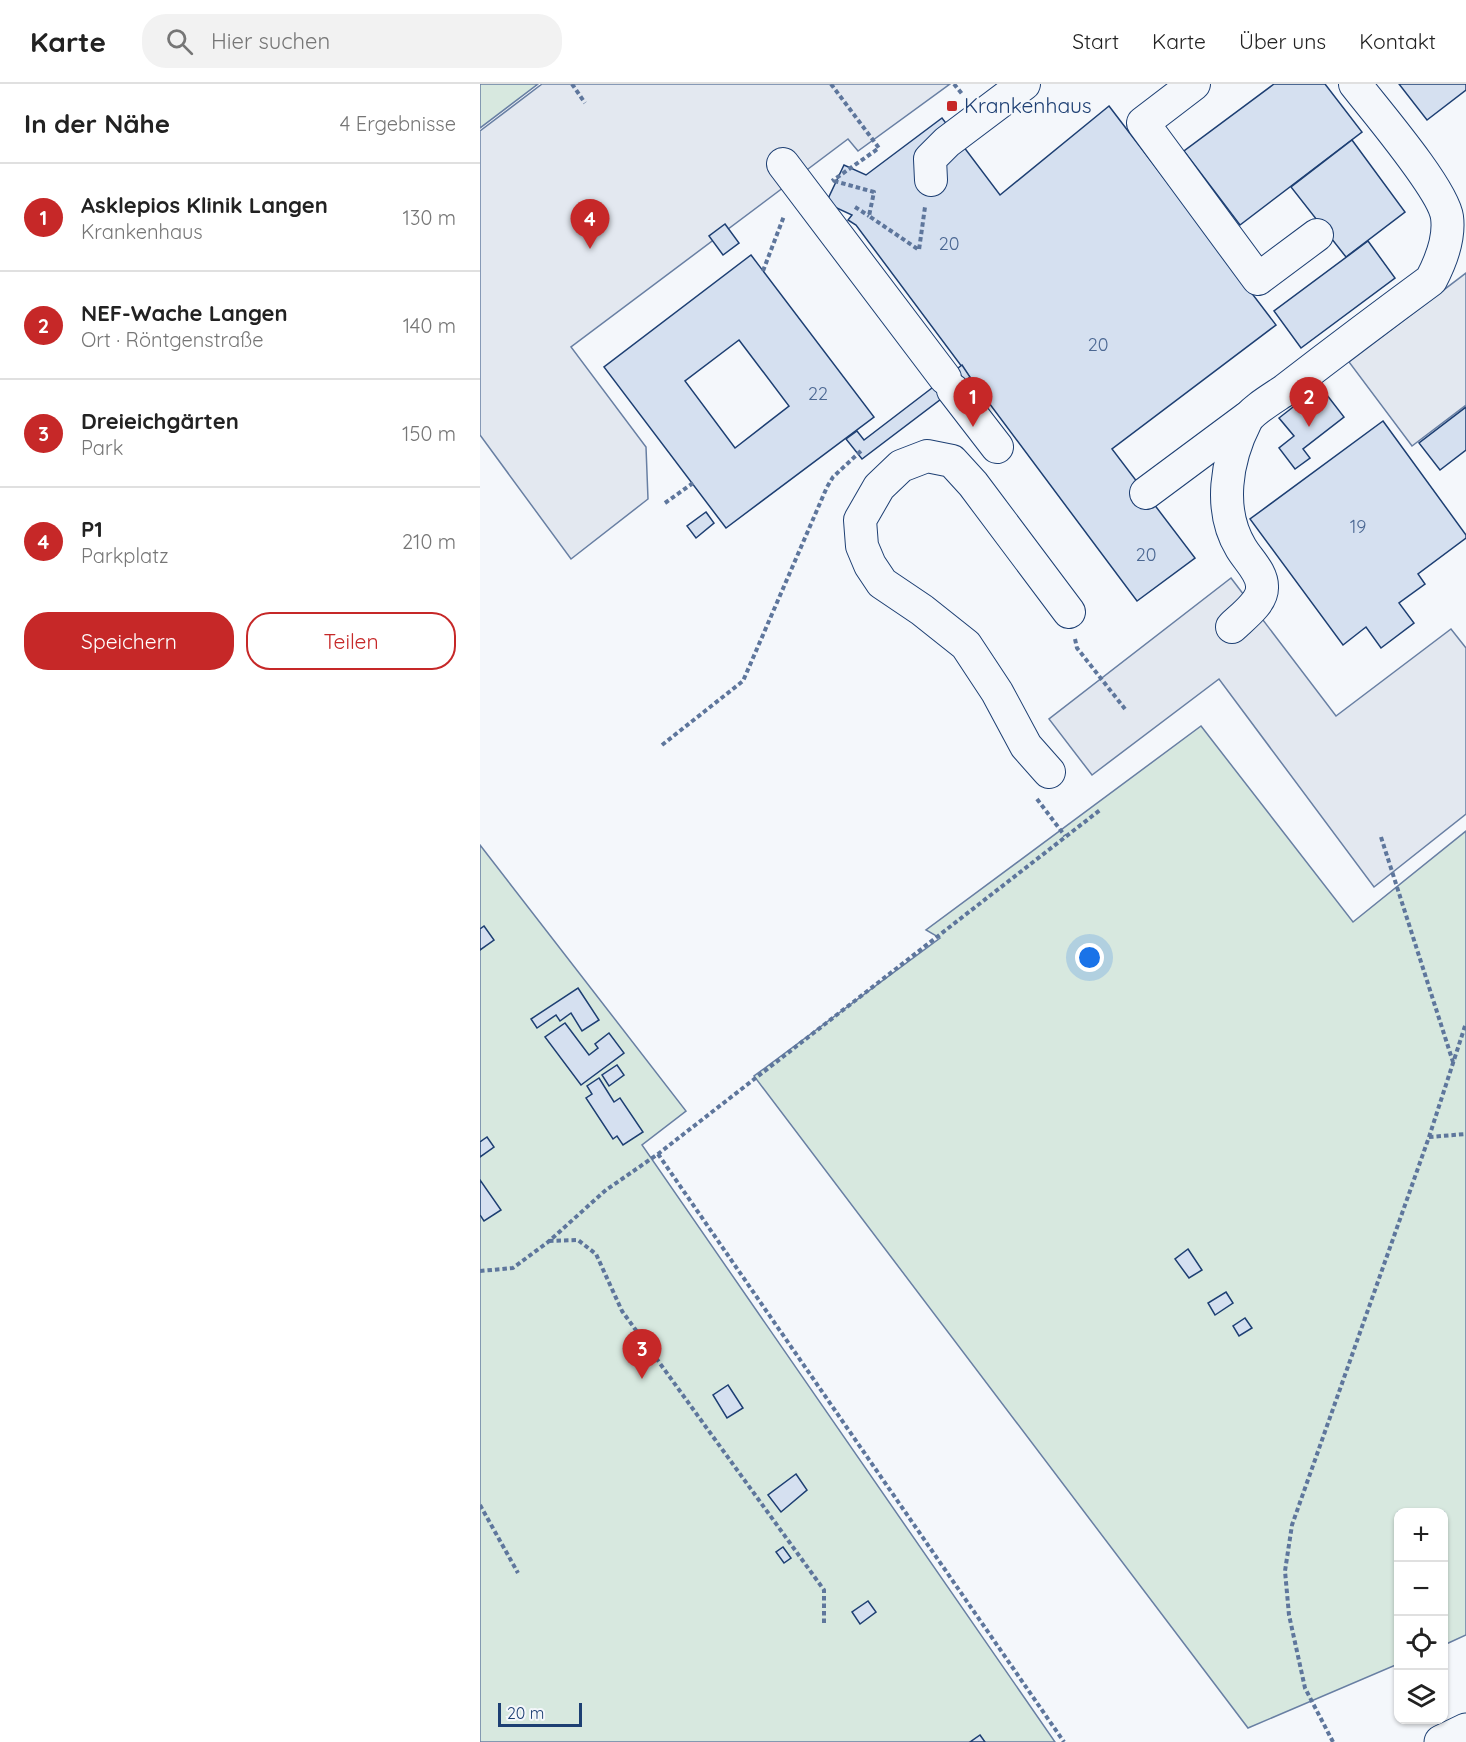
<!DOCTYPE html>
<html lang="de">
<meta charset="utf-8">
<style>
:root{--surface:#fff;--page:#f2f2f2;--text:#222;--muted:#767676;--line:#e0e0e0;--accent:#c62828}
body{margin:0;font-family:Quicksand,sans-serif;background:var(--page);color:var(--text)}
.controls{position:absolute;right:18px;bottom:18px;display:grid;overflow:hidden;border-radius:12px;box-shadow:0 2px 4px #0004}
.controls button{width:54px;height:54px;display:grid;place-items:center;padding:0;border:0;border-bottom:2px solid var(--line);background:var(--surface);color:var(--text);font:30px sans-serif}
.scale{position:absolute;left:18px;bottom:15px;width:84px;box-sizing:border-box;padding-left:6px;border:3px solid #1d3f73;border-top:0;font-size:16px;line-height:21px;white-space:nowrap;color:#1d3f73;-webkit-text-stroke:4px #f4f7fb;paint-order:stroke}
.you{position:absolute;left:610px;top:874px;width:21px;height:21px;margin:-15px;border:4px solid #fff;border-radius:50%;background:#1a73e8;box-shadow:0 0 0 9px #1a73e833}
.badge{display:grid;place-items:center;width:39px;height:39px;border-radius:50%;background:var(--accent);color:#fff;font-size:20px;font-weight:700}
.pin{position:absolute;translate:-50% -50px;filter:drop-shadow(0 2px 3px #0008)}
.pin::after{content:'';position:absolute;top:32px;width:21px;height:18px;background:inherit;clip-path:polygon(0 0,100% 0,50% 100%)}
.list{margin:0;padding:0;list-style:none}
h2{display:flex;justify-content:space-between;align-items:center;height:78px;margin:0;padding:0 24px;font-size:26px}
h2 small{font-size:20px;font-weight:400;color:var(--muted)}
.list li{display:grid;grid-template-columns:39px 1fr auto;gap:18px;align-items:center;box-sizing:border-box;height:108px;padding:0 24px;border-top:2px solid var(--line)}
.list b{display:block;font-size:22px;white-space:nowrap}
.list p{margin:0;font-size:20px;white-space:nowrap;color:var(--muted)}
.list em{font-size:20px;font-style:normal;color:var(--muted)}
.actions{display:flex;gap:12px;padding:18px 24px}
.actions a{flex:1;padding:14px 0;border:2px solid var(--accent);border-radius:24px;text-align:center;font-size:21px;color:var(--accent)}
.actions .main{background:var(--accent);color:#fff}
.icon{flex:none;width:33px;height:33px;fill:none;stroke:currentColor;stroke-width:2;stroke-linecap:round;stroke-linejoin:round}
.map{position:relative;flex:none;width:986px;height:1658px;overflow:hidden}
header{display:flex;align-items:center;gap:36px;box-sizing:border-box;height:84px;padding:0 30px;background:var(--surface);border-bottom:2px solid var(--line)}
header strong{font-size:28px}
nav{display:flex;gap:33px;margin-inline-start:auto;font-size:21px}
.search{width:420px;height:54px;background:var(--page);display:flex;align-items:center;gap:15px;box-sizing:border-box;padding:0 21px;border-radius:24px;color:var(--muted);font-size:22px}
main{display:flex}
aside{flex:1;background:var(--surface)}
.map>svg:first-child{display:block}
.green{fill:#d7e8df;stroke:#687fa3;stroke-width:1.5}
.parking{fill:#e3e8f0;stroke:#687fa3;stroke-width:1.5}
.building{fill:#d5e0f0;stroke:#1d3f73;stroke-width:1.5;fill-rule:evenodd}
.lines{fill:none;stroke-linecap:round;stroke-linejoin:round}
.minor-casing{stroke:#1d3f73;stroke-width:34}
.highway-casing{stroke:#1d3f73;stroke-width:35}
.path{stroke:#5e769c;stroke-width:4;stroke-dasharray:4.5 3;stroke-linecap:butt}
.minor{stroke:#f4f7fb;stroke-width:32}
.highway{stroke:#f4f7fb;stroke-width:33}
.poi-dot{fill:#c62828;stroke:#f4f7fb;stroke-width:2}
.labels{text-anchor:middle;stroke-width:4.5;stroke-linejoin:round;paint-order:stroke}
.number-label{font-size:18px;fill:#4b6792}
.poi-label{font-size:21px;fill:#1d3f73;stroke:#f4f7fb;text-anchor:start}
</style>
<header>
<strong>Karte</strong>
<div class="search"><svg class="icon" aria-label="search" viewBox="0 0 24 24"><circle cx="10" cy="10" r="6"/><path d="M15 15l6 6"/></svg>Hier suchen</div>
<nav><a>Start</a><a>Karte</a><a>Über uns</a><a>Kontakt</a></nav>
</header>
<main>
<aside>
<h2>In der Nähe<small>4 Ergebnisse</small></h2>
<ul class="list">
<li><span class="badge">1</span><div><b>Asklepios Klinik Langen</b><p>Krankenhaus</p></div><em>130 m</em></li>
<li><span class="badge">2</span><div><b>NEF-Wache Langen</b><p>Ort · Röntgenstraße</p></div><em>140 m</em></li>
<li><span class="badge">3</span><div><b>Dreieichgärten</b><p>Park</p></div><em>150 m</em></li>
<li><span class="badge">4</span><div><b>P1</b><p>Parkplatz</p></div><em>210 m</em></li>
</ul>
<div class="actions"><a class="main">Speichern</a><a>Teilen</a></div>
</aside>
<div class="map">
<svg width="986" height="1658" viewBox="0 0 986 1658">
<rect width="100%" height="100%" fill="#f4f7fb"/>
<!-- green -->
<g class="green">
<polygon points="0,0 58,0 0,44"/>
<polygon points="721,642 873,838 986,747 986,1551 964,1561 964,1428 918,1428 918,1580 768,1644 274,992 460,854 446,846"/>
<polygon points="0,761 206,1027 162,1061 575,1658 0,1658"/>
</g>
<!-- parking -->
<g class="parking">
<polygon points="62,0 470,0 378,67 368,55 91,263 166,363 168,415 91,475 0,351 0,47"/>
<polygon points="986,189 986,321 932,362 869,278"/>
<polygon points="751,494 856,632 971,545 986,564 986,730 894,803 739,595 612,691 569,635"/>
</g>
<!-- building -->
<g class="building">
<polygon points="794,0 845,0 882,48 760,141 704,67"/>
<polygon points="919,0 986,0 986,6 947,36"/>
<polygon points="629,22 796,241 632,365 715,474 657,517 376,141 368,136 372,131 346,119 364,81 386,91 462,34 520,111"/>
<polygon points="872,56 925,128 866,173 811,103"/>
<polygon points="245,140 259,159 243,171 229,152"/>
<polygon points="888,157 915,194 821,264 794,227"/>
<path d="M271,171L394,333L246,444L124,283ZM259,256L309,322L255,364L205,297Z"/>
<polygon points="482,281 490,293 382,375 366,355 377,347 384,356"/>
<polygon points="840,302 864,333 823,365 830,374 815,385 799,364 814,352 799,334"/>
<polygon points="986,323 986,366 960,386 939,359"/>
<polygon points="903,337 986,451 986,454 938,490 945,500 919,519 934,539 901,564 886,543 863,561 770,435"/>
<polygon points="226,428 234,439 216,454 207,442"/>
<polygon points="4,842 14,856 0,866 0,845"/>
<polygon points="98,904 119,936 102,947 91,929 80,937 76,931 57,944 51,935"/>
<polygon points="85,939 109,971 118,964 115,960 129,949 144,969 101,1001 65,953"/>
<polygon points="137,981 144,991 129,1002 122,991"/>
<polygon points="119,994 134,1018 140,1014 163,1048 143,1061 137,1052 133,1055 106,1014 112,1010 107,1002"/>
<polygon points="7,1053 14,1063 0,1073 0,1058"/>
<polygon points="0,1096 21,1126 4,1137 0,1131"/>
<polygon points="708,1165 722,1186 709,1194 695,1175"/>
<polygon points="746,1208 753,1219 735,1231 728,1219"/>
<polygon points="765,1234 772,1244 759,1252 753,1242"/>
<polygon points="248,1301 263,1324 247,1334 233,1311"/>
<polygon points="316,1390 327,1406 301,1428 288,1411"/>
<polygon points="303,1463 311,1474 304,1479 296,1468"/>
<polygon points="388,1517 396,1528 380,1540 372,1528"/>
<polygon points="500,1651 505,1658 490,1658"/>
</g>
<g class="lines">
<!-- minor casing -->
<g class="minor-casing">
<g id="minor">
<polyline points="714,0 663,39 778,195 837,151"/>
<polyline points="303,80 465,294"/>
<polyline points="451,96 450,75 467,58 544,0"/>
<polyline points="473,306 517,363"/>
<polyline points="666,409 767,334"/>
<path d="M752,543C762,533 782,519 782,504C783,489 768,476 761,464C738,426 746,376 766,337C771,327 795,313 805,306C853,269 902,232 951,196C961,177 970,155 967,133C963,105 896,27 875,0"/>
<polyline points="569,688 546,662 517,608 486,561 442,526 402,499 390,481 382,462 380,436 399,403 421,382 447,372 472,377 493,400 589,528"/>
</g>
</g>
<!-- highway casing -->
<g class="highway-casing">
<polyline id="highway" points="961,1658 986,1646"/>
</g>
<!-- path -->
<g class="path">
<polyline points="92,0 105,19"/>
<polyline points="351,0 399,64 352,97"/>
<polyline points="474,0 482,10"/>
<polyline points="354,97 394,108 389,132 439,166 445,123"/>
<polyline points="375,123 389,132"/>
<polyline points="283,187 304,132"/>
<polyline points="185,419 213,399"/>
<polyline points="595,555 597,564 645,625"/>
<polyline points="182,661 263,597 347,403 353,393 383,365"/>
<polyline points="557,715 585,752"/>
<polyline points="901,753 973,978"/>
<polyline points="949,1053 986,1050"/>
<polyline points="178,1070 584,1658"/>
<polyline points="69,1157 98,1156 116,1170 142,1227 344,1506 344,1542"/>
<polyline points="0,1187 33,1184 68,1158 126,1106 178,1070 620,726"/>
<polyline points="0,1421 38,1489"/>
<polyline points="853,1658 825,1604 809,1531 805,1487 812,1441 949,1053 986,939"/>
</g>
<!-- minor -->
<use href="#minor" class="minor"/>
<!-- highway -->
<use href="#highway" class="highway"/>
</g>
<!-- markers -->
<rect class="poi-dot" x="466" y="16" width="12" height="12" rx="3"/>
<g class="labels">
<!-- number labels -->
<g class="number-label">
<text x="469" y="166">20</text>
<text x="618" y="267">20</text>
<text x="338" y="316">22</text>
<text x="878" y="449">19</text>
<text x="666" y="477">20</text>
</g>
<!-- poi labels -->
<g class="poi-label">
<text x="484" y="29">Krankenhaus</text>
</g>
</g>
</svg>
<div class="controls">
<button>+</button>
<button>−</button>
<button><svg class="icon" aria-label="locate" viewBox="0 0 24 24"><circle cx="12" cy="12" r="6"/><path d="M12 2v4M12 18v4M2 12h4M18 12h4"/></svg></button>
<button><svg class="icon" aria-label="layers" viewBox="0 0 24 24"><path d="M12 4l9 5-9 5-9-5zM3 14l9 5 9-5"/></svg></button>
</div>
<div class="scale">20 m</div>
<div class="you"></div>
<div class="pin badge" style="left:493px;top:343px">1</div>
<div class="pin badge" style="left:829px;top:343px">2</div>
<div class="pin badge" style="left:162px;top:1295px">3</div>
<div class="pin badge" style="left:110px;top:165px">4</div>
</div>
</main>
